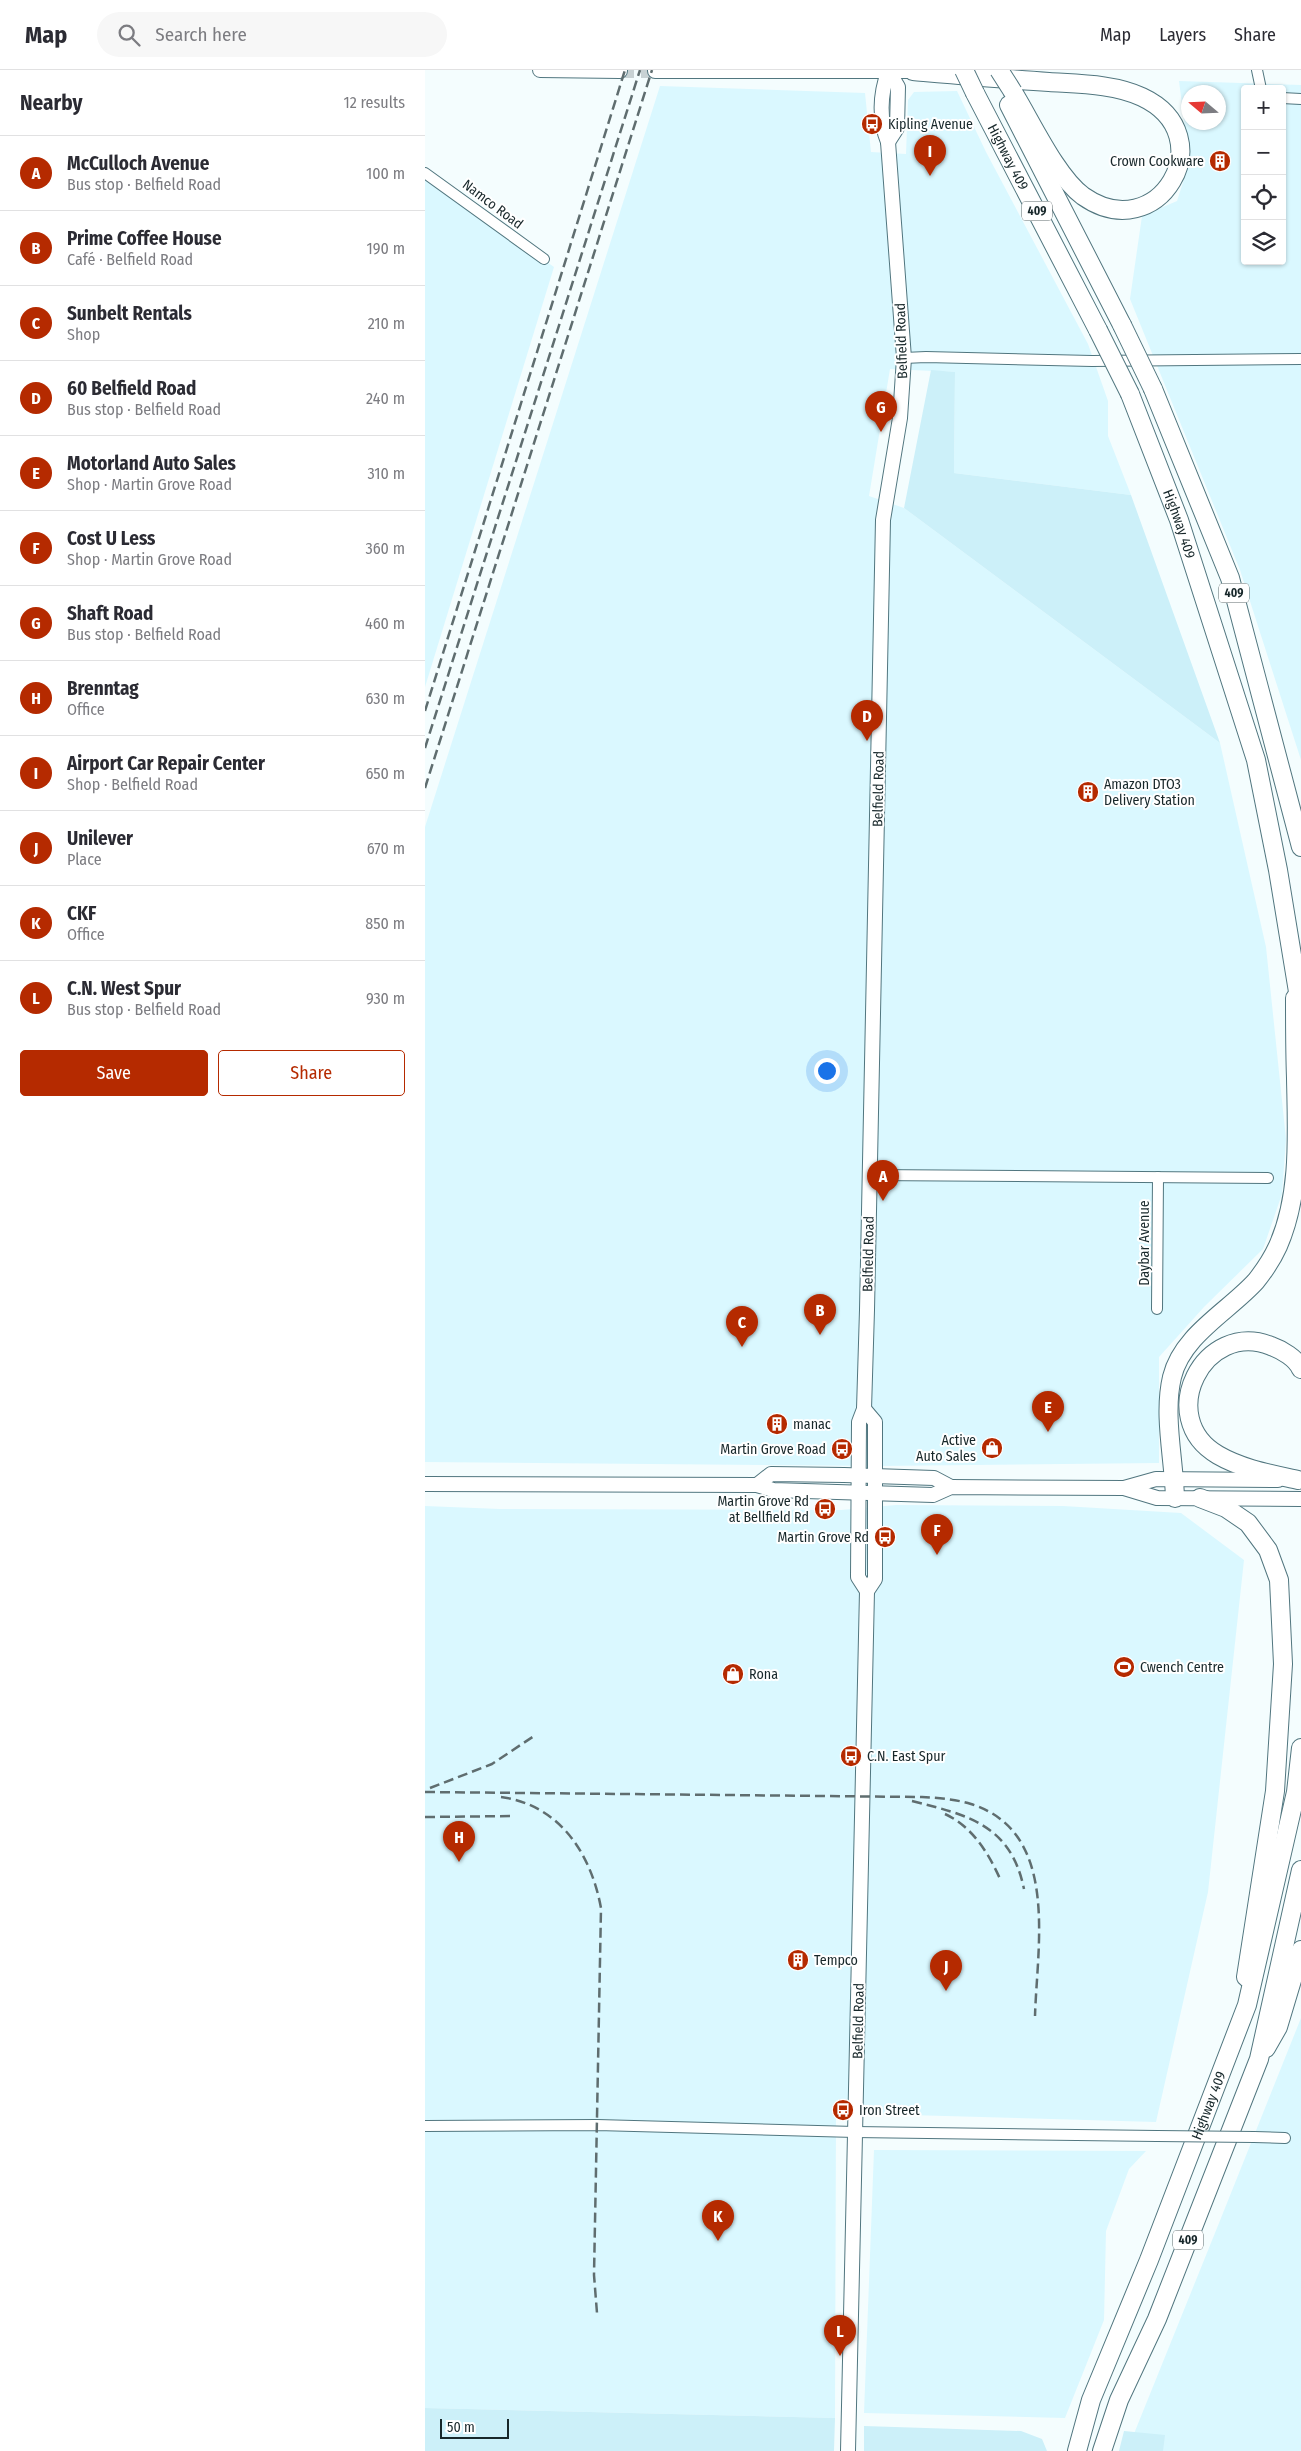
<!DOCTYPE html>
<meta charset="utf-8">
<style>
:root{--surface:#fff;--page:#f7f7f7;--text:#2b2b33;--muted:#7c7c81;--line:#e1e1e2;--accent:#b52a00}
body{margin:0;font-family:"Fira Sans Condensed",sans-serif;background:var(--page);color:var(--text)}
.controls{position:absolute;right:15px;top:15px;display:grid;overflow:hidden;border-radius:5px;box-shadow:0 1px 4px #0004}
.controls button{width:45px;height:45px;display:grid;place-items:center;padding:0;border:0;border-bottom:1px solid var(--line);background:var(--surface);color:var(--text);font:25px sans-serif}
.compass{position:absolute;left:756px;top:15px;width:45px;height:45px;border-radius:50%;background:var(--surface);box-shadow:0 1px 4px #0004;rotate:289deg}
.scale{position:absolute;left:15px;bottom:12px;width:69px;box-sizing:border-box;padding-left:5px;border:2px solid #17272a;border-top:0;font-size:14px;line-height:18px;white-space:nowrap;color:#17272a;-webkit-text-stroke:4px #fff;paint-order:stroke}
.you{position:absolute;left:401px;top:1000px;width:18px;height:18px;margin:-12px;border:4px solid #fff;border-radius:50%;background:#1a73e8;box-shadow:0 0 0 8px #1a73e833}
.badge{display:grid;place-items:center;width:32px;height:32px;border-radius:50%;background:var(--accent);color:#fff;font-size:16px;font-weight:700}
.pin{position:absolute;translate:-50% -41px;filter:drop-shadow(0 1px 2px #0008)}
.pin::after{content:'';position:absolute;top:26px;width:18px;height:15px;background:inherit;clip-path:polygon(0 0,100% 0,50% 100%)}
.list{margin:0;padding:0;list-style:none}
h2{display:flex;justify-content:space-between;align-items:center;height:65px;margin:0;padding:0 20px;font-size:21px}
h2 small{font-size:16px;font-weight:400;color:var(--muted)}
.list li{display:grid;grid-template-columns:32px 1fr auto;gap:15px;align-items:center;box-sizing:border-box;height:75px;padding:0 20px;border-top:1px solid var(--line)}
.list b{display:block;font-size:19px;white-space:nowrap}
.list p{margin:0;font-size:16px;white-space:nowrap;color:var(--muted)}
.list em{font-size:16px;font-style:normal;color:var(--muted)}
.actions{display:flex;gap:10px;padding:15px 20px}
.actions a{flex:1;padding:11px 0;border:1px solid var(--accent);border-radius:5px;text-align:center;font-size:18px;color:var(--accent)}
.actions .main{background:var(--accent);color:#fff}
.icon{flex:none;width:28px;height:28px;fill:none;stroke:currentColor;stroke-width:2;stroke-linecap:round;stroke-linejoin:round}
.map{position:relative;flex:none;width:876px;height:2381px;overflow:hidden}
header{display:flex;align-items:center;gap:30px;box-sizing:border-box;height:70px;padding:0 25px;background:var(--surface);border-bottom:1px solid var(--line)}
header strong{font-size:24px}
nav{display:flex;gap:28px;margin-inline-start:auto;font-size:18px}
.search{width:350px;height:45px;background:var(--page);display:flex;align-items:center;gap:12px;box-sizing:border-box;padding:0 18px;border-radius:28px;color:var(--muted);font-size:19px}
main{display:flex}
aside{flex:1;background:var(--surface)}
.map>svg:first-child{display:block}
.built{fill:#daf8ff;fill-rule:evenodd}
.green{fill:#ccf0f9}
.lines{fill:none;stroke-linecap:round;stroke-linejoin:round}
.secondary-tunnel{stroke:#c8d2d4;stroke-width:14;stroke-dasharray:14 7;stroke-linecap:butt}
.minor-casing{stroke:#51767f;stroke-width:12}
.secondary-casing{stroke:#51767f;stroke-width:16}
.motorway-casing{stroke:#51767f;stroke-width:20}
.minor{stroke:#fff;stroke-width:10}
.secondary{stroke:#fff;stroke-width:14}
.motorway{stroke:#fff;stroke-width:18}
.rail{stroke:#5f6d6f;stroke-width:2.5;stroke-dasharray:10 5;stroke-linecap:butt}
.minor-bridge-casing{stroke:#51767f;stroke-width:12;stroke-linecap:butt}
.motorway-bridge-casing{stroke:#51767f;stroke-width:20;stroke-linecap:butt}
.minor-bridge{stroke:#fff;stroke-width:10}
.motorway-bridge{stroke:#fff;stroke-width:18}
.labels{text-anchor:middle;stroke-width:4;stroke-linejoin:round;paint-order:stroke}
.shield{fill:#fff;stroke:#5d686a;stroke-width:1}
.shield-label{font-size:12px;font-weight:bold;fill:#17272a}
.poi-label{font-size:14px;fill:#17272a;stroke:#fff;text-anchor:start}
.street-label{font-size:14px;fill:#17272a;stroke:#fff}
</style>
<header>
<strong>Map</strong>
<div class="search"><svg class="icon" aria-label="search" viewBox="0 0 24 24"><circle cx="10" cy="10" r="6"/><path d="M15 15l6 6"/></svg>Search here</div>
<nav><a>Map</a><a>Layers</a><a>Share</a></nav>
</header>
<main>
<aside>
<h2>Nearby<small>12 results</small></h2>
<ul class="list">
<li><span class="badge">A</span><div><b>McCulloch Avenue</b><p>Bus stop · Belfield Road</p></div><em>100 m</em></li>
<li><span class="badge">B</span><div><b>Prime Coffee House</b><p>Café · Belfield Road</p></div><em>190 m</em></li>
<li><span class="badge">C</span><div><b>Sunbelt Rentals</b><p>Shop</p></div><em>210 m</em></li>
<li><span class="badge">D</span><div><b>60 Belfield Road</b><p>Bus stop · Belfield Road</p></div><em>240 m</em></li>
<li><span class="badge">E</span><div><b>Motorland Auto Sales</b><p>Shop · Martin Grove Road</p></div><em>310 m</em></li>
<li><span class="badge">F</span><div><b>Cost U Less</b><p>Shop · Martin Grove Road</p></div><em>360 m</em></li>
<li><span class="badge">G</span><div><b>Shaft Road</b><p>Bus stop · Belfield Road</p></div><em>460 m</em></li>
<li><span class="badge">H</span><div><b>Brenntag</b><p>Office</p></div><em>630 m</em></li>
<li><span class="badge">I</span><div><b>Airport Car Repair Center</b><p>Shop · Belfield Road</p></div><em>650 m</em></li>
<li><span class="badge">J</span><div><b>Unilever</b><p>Place</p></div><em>670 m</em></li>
<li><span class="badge">K</span><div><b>CKF</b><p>Office</p></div><em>850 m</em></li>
<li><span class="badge">L</span><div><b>C.N. West Spur</b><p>Bus stop · Belfield Road</p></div><em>930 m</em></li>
</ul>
<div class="actions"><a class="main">Save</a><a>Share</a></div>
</aside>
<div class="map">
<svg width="876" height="2381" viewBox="0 0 876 2381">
<rect width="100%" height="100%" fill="#f4fdfe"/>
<!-- built -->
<g class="built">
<path d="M754,11L876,15V690L815,500L705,229L717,146L752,131L762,100L760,58ZM820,19H857V191H820ZM764,22H794V52H764Z"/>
<polygon points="235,16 440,23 446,82 481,84 483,30 489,22 532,21 561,82 663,274 683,331 683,366 706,425 529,403 530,302 465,299 444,426 479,438 795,673 841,877 861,1069 857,1124 838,1179 779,1237 734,1287 734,1393 456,1396 0,1392 0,757"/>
<polygon points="0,106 129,197 0,617"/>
<polygon points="471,1435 638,1436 756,1443 819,1490 783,1822 731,2052 411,2043 410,2348 0,2338 0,1436 75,1439 416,1440"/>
<polygon points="876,1948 876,2381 702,2381 792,2158"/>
<polygon points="449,2080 721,2081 704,2099 681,2161 679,2250 640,2348 439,2343"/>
</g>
<!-- green -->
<g class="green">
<polygon points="506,300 530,302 529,403 706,425 795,673 479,438"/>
<polygon points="0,2338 410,2348 409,2381 0,2381"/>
<polygon points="439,2356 596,2361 617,2369 622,2381 439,2381"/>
<polygon points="699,2361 740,2365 738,2381 694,2381"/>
</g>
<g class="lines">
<!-- secondary-tunnel -->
<polyline class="secondary-tunnel" points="195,1 230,1"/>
<!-- minor casing -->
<g class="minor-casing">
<g id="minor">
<polyline points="832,0 836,19"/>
<polyline points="857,28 876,29"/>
<polyline points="0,103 119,189"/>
<polyline points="479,288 501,287 667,291 876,289"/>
<polyline points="444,1105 843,1108"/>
<polyline points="732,1239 733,1107"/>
<polyline points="0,2056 172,2055 430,2062 732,2066"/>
<polyline points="829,2067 860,2068"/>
</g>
</g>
<!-- secondary casing -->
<g class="secondary-casing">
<g id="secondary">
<polyline points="115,0 195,1"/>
<polyline points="230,1 498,1"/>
<polyline points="463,72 472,58 473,17 463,0"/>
<polyline points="439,1339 450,1352 450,1509 442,1521"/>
<polyline points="0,1414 332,1415 348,1420 508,1425 526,1417 699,1418 732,1428 876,1429"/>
<polyline points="332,1415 346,1404 419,1405 509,1408 526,1417"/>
<polyline points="699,1418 731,1409 853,1410"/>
<path d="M423,2381L442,1521L433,1507L434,1352L439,1339L442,1240L458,450L475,348L479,288L463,72C454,50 455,24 463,3"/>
</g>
</g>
<!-- motorway casing -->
<g class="motorway-casing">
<g id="motorway">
<path d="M488,1C534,5 579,9 624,12C654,14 690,14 717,27C800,66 733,179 658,126C631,106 606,51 588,22"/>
<path id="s1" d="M550,23L673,260"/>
<polyline points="584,35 697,255"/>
<polyline points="728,319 805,508 876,777"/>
<path id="s2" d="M705,324L754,450L831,690L853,800L876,940"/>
<path d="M873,1410C846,1404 817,1399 793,1385C729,1348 779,1249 846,1276C857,1280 871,1288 876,1299"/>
<path d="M750,1428C749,1389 738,1345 747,1307C757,1265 804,1241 831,1211C839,1201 848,1187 853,1176C876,1124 872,1063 871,1008C870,981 870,955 870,928"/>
<polyline points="775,1428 801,1438 823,1453 843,1480 854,1510 858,1594 850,1721 821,1907"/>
<polyline points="841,1978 853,1957 876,1880"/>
<path id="s3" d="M652,2381L666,2330L724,2190L822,1935L871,1722L876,1678"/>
<polyline points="677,2381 694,2330 732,2249 834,1989 876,1800"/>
</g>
</g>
<!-- minor -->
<use href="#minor" class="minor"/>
<!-- secondary -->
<use href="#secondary" class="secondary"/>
<!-- motorway -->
<use href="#motorway" class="motorway"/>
<!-- rail -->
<g class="rail">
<polyline points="0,641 200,0"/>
<polyline points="0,678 215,0"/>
<polyline points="0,718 227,0"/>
<polyline points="5,1718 67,1694 109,1666"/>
<path d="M0,1722L497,1727C513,1728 530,1729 546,1734C635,1762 612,1875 610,1946"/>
<path d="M76,1727C135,1735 166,1784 176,1838L169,2205L172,2243"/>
<path d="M487,1731C543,1745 586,1755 599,1819"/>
<path d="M520,1744C548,1757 564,1784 576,1811"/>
<polyline points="0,1747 89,1746"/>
</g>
<!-- minor-bridge casing -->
<g class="minor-bridge-casing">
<polyline id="minor-bridge" points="732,2066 829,2067"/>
</g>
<!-- motorway-bridge casing -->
<g class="motorway-bridge-casing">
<g id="motorway-bridge">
<polyline points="539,0 550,23"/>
<polyline points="574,0 588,22"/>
<polyline points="697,255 728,319"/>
<polyline points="673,260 705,324"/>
</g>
</g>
<!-- minor-bridge -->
<use href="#minor-bridge" class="minor-bridge"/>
<!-- motorway-bridge -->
<use href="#motorway-bridge" class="motorway-bridge"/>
</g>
<!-- icons -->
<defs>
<g id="bus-disc" transform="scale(1.125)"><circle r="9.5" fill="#b52a00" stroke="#fff"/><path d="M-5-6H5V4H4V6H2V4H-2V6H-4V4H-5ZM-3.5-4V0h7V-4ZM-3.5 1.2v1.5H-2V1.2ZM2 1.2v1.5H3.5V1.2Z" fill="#fff"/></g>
<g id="building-disc" transform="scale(1.125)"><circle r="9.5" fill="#b52a00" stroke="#fff"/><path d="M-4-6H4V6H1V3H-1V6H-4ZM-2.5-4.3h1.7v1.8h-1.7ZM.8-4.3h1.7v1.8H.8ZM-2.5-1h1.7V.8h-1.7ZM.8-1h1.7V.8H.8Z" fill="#fff"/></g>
<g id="shop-disc" transform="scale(1.125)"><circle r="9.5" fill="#b52a00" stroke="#fff"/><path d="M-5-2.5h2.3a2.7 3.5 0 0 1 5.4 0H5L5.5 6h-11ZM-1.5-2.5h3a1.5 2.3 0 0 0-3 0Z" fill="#fff"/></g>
<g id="stadium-disc" transform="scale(1.125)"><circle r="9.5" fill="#b52a00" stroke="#fff"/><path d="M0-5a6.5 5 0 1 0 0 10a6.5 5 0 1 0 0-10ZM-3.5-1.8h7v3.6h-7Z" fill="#fff"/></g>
</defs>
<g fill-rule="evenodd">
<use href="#bus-disc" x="447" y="54"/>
<use href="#building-disc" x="795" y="91"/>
<use href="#building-disc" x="663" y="722"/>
<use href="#building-disc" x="352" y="1354"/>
<use href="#shop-disc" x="567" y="1378"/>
<use href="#bus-disc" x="417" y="1379"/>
<use href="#bus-disc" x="400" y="1439"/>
<use href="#bus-disc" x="460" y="1467"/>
<use href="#stadium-disc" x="699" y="1597"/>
<use href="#shop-disc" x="308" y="1604"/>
<use href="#bus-disc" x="426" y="1686"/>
<use href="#building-disc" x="373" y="1890"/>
<use href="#bus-disc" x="418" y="2040"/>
</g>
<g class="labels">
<!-- shield labels -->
<g class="shield">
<rect x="597" y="131.5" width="30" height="19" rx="4"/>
<rect x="794" y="513.5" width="30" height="19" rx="4"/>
<rect x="748" y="2160.5" width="30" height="19" rx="4"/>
</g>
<g class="shield-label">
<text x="612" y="145">409</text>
<text x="809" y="527">409</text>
<text x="763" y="2174">409</text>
</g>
<!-- poi labels -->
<g class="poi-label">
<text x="463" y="59">Kipling Avenue</text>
<text x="779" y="96" text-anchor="end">Crown Cookware</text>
<text x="679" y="719">Amazon DTO3<tspan x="679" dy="16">Delivery Station</tspan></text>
<text x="368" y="1359">manac</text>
<text x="551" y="1375" text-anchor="end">Active<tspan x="551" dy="16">Auto Sales</tspan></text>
<text x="401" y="1384" text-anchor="end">Martin Grove Road</text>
<text x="384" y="1436" text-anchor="end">Martin Grove Rd<tspan x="384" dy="16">at Bellfield Rd</tspan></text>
<text x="444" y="1472" text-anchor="end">Martin Grove Rd</text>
<text x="715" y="1602">Cwench Centre</text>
<text x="324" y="1609">Rona</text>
<text x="442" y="1691">C.N. East Spur</text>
<text x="389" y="1895">Tempco</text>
<text x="434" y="2045">Iron Street</text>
</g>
<!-- street labels -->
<g class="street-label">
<text dy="5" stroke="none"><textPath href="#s1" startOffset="72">Highway 409</textPath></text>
<text transform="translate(68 134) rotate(37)" y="5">Namco Road</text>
<text transform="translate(476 271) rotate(-92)" y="5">Belfield Road</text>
<text dy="5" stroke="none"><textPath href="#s2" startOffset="139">Highway 409</textPath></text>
<text transform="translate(453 719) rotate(-89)" y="5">Belfield Road</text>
<text transform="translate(719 1173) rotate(-90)" y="5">Daybar Avenue</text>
<text transform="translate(443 1184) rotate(-89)" y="5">Belfield Road</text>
<text transform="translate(433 1951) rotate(-89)" y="5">Belfield Road</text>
<text dy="5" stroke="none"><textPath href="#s3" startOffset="370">Highway 409</textPath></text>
</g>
</g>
</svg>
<div class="controls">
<button>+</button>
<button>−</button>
<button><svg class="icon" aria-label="locate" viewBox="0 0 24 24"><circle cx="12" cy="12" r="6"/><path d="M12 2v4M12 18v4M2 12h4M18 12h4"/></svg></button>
<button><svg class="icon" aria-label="layers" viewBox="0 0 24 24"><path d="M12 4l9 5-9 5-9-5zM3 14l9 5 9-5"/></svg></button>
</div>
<svg class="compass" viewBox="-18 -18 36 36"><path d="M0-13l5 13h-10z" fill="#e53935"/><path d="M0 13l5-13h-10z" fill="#7c7c81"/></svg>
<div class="scale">50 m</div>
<div class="you"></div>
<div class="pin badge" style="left:458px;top:1131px">A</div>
<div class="pin badge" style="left:395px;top:1265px">B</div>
<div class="pin badge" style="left:317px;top:1277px">C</div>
<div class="pin badge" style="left:442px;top:671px">D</div>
<div class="pin badge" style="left:623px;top:1362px">E</div>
<div class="pin badge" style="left:512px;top:1485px">F</div>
<div class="pin badge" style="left:456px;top:362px">G</div>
<div class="pin badge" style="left:34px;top:1792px">H</div>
<div class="pin badge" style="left:505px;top:106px">I</div>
<div class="pin badge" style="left:521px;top:1921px">J</div>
<div class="pin badge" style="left:293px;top:2171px">K</div>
<div class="pin badge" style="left:415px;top:2286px">L</div>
</div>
</main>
